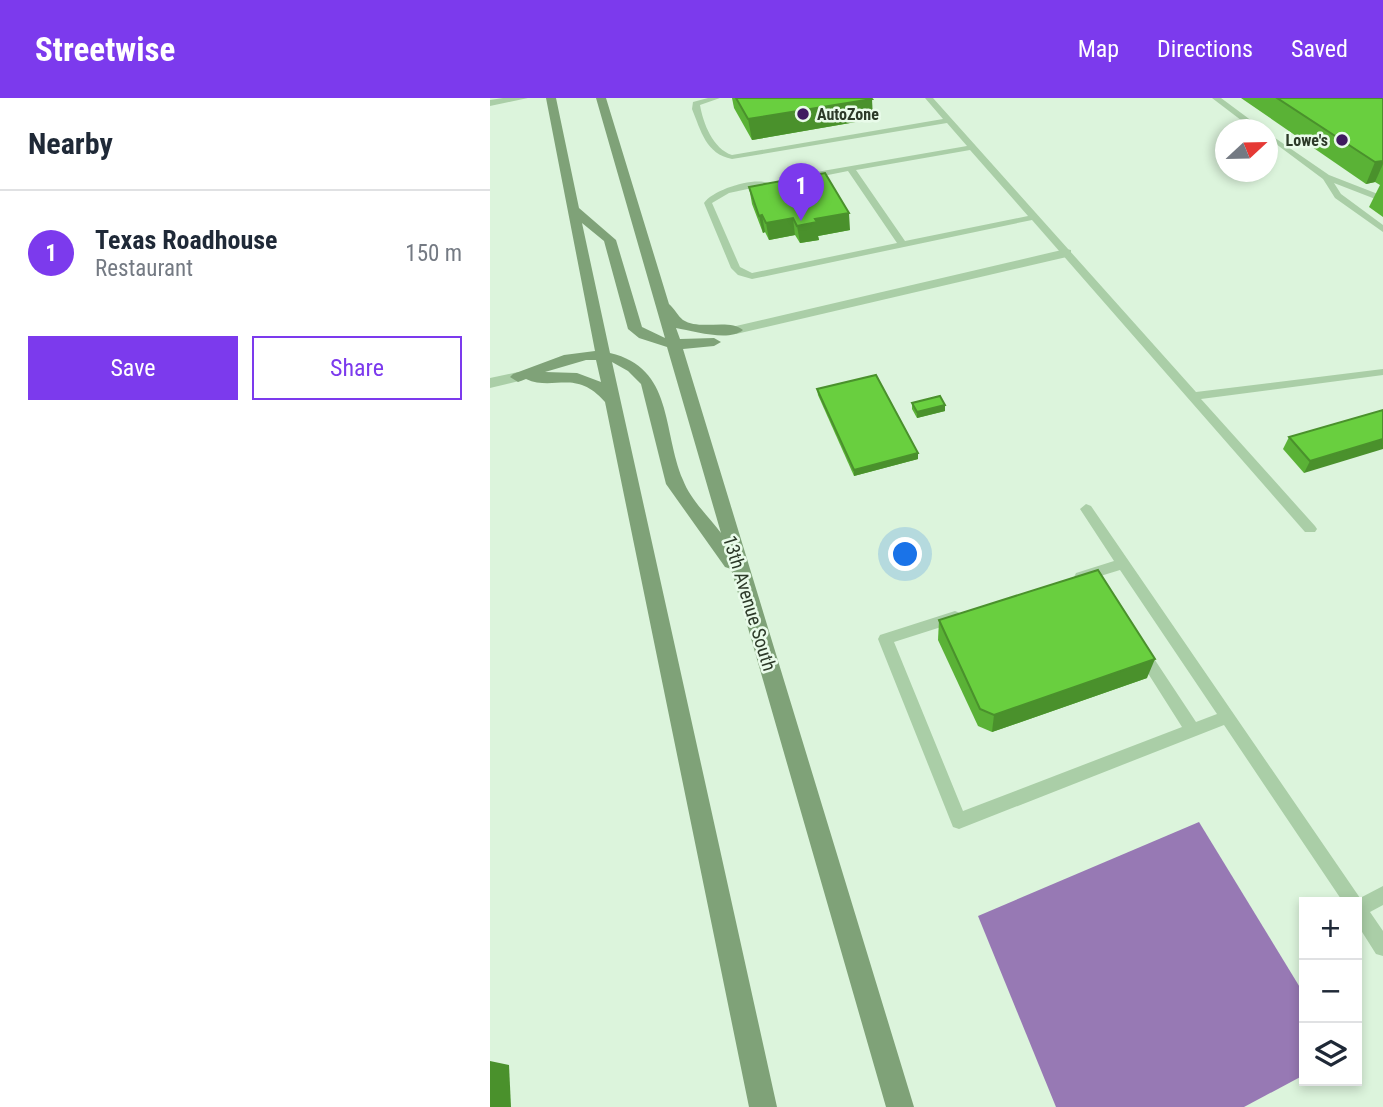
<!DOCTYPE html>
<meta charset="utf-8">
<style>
:root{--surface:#fff;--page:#f6f6f7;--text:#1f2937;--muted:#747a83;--line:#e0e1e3;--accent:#7c3aed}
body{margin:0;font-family:"Roboto Condensed",sans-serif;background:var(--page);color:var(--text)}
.controls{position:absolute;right:21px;bottom:21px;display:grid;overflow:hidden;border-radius:0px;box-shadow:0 4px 10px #0003}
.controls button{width:63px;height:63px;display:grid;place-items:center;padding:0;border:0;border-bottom:2px solid var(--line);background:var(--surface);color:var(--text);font:35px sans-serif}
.compass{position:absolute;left:725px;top:21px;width:63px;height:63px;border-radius:50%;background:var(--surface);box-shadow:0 4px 10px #0003;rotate:68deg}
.you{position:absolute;left:416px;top:457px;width:24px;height:24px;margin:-18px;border:5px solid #fff;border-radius:50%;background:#1a73e8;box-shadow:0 0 0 10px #1a73e833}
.badge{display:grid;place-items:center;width:46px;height:46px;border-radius:50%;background:var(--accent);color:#fff;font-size:23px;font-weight:700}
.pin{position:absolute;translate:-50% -58px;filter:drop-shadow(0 2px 4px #0008)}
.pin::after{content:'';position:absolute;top:37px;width:24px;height:21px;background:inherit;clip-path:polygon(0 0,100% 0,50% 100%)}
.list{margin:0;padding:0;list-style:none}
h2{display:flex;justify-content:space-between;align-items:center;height:91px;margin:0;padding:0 28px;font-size:30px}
h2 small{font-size:23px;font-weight:400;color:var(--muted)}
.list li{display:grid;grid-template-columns:46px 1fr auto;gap:21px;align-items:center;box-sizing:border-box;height:126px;padding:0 28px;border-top:2px solid var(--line)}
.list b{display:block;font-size:26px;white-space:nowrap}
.list p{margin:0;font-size:23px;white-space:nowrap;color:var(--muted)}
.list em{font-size:23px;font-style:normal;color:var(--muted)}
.actions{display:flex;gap:14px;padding:21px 28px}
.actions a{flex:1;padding:16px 0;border:2px solid var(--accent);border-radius:0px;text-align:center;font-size:24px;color:var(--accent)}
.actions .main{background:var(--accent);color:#fff}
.icon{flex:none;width:38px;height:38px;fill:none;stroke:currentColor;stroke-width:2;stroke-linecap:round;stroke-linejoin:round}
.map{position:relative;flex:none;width:893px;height:1009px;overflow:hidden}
header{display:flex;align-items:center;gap:42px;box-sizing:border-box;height:98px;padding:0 35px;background:var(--accent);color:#fff}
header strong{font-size:33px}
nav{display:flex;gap:38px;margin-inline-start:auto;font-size:24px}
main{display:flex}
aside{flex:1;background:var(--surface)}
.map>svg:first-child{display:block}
.water{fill:#9779b4}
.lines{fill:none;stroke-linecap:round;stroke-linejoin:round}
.service{fill:#aacea7;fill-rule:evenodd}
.minor{fill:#aacea7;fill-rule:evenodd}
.tertiary{fill:#aacea7;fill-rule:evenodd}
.secondary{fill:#7fa278;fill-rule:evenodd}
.wall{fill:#5ab236}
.shaded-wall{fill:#4a912c}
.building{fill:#69cf3f;stroke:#4a912c;stroke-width:2}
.poi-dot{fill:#3f1a5f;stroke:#e9fbea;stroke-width:2.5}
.labels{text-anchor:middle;stroke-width:5;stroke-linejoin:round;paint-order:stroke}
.far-poi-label{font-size:16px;font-weight:bold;fill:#2c3928;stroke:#e9fbea;text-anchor:start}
.street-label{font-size:19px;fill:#2c3928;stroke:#e9fbea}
</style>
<header>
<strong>Streetwise</strong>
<nav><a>Map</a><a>Directions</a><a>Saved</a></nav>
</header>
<main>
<aside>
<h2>Nearby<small></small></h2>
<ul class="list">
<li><span class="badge">1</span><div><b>Texas Roadhouse</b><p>Restaurant</p></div><em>150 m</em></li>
</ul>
<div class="actions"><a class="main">Save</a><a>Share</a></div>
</aside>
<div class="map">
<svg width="893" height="1009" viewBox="0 0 893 1009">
<rect width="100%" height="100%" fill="#dcf4dc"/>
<!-- water -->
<polygon class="water" points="709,724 814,896 814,977 754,1009 566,1009 488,818"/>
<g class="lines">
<!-- service -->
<g class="service">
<path d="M218,0H230L210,7C213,25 223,51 242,57L453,21L435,0H443L706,294L893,271V277L711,301L825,428L827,431L825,434H815L542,122L262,181L248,177L241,170L214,105C224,91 266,78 281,86L239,95L222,105L250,169L262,175L407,145L358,73L318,81L315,80V76L477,48L457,25L242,61C216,56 211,33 202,11L203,4ZM480,52L538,118L415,143L366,72Z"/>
<polygon points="722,0 731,0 774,32 764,32"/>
<polygon points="778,35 839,77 893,98 893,104 844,85 851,96 893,127 893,134 845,100 833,81 778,40"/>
<polygon points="596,406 601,408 870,800 893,788 893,807 880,814 893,833 893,858 886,856 867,826 867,804 853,804 734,627 469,731 463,729 388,541 390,537 465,513 470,515 472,519 470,523 404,544 473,713 692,629 647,558 645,554 647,550 652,548 657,550 706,624 727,616 630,472 591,484 586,483 584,479 586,475 624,463 590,411"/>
</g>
<!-- minor -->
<g class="minor">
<polygon points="576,151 581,152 581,158 246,236 239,232 246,228"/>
<polygon points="28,274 33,276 36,279 33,282 0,290 0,280"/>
</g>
<!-- tertiary -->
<polygon class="tertiary" points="13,0 38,0 0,8 0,2"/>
<!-- secondary -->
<path class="secondary" d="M56,0H66L89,110L126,142L152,229L175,240L106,0H116L179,206C184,210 188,218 193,222C210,233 239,220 253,232C239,244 204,233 186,230L190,241L224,240L231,244L224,248L193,251L424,1009H396L241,471L235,469L176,386L151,286L138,273L122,264L287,1009H259L115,304C85,270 64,294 36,281L28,284L20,279L23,276L74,257L105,253ZM92,125L114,143L138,231L149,240L177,249L231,435C219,419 200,401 193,382C172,332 184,270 120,255ZM96,262H106L111,284L87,275L55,274Z"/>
</g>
<!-- wall -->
<g class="wall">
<polygon points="242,0 381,0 383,21 262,42 244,10"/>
<polygon points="751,0 893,0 893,119 879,109 890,87 885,84 876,86"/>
<polygon points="259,89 360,132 328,138 329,142 310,145 305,137 279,142 275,134 273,135 262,106"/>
<polygon points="327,291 428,355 428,361 364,378 328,297"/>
<polygon points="422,305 455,307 455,313 427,320 422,311"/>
<polygon points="893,312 814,375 793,351 799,339"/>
<polygon points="449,522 657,580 502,634 488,628 448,542"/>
</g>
<!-- shaded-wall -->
<g class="shaded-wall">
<polygon points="382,1 383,21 262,42 258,21"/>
<polygon points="893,63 893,66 885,84 876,86 885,64"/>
<polygon points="359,115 360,132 328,138 329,142 310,145 307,128 325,121"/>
<polygon points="272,117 275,134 273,135 269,118"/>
<polygon points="303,120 305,137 279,142 276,125"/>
<polygon points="455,307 455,313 427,320 427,314"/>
<polygon points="893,341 893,351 814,375 820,363"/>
<polygon points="428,355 428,361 364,378 364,372"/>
<polygon points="665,561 657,580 502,634 504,617"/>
<polygon points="0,963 19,967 21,1009 0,1009"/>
</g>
<!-- building -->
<g class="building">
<polygon points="246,0 381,0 382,1 258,21"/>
<polygon points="787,0 893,0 893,63 885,64"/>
<polygon points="335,75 359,115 325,121 327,124 307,128 303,120 276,125 272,117 269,118 259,89"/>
<polygon points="386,277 428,355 364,372 327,291"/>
<polygon points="450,298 455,307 427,314 422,305"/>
<polygon points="893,312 893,341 820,363 799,339"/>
<polygon points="608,472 665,561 504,617 490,611 449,522"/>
</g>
<!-- markers -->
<g class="poi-dot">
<circle cx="313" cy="16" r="7"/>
<circle cx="852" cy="42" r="7"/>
</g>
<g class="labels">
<!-- far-poi labels -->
<g class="far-poi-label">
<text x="327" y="22">AutoZone</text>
<text x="838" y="48" text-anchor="end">Lowe's</text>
</g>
<!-- street labels -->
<g class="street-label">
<text transform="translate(260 505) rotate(73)" y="7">13th Avenue South</text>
</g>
</g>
</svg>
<div class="controls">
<button>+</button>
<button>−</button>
<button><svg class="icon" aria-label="layers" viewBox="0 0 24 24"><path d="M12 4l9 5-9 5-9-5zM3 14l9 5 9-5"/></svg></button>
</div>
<svg class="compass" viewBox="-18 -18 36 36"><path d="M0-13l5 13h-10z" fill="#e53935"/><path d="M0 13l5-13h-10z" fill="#747a83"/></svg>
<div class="you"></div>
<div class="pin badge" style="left:311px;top:123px">1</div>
</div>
</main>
